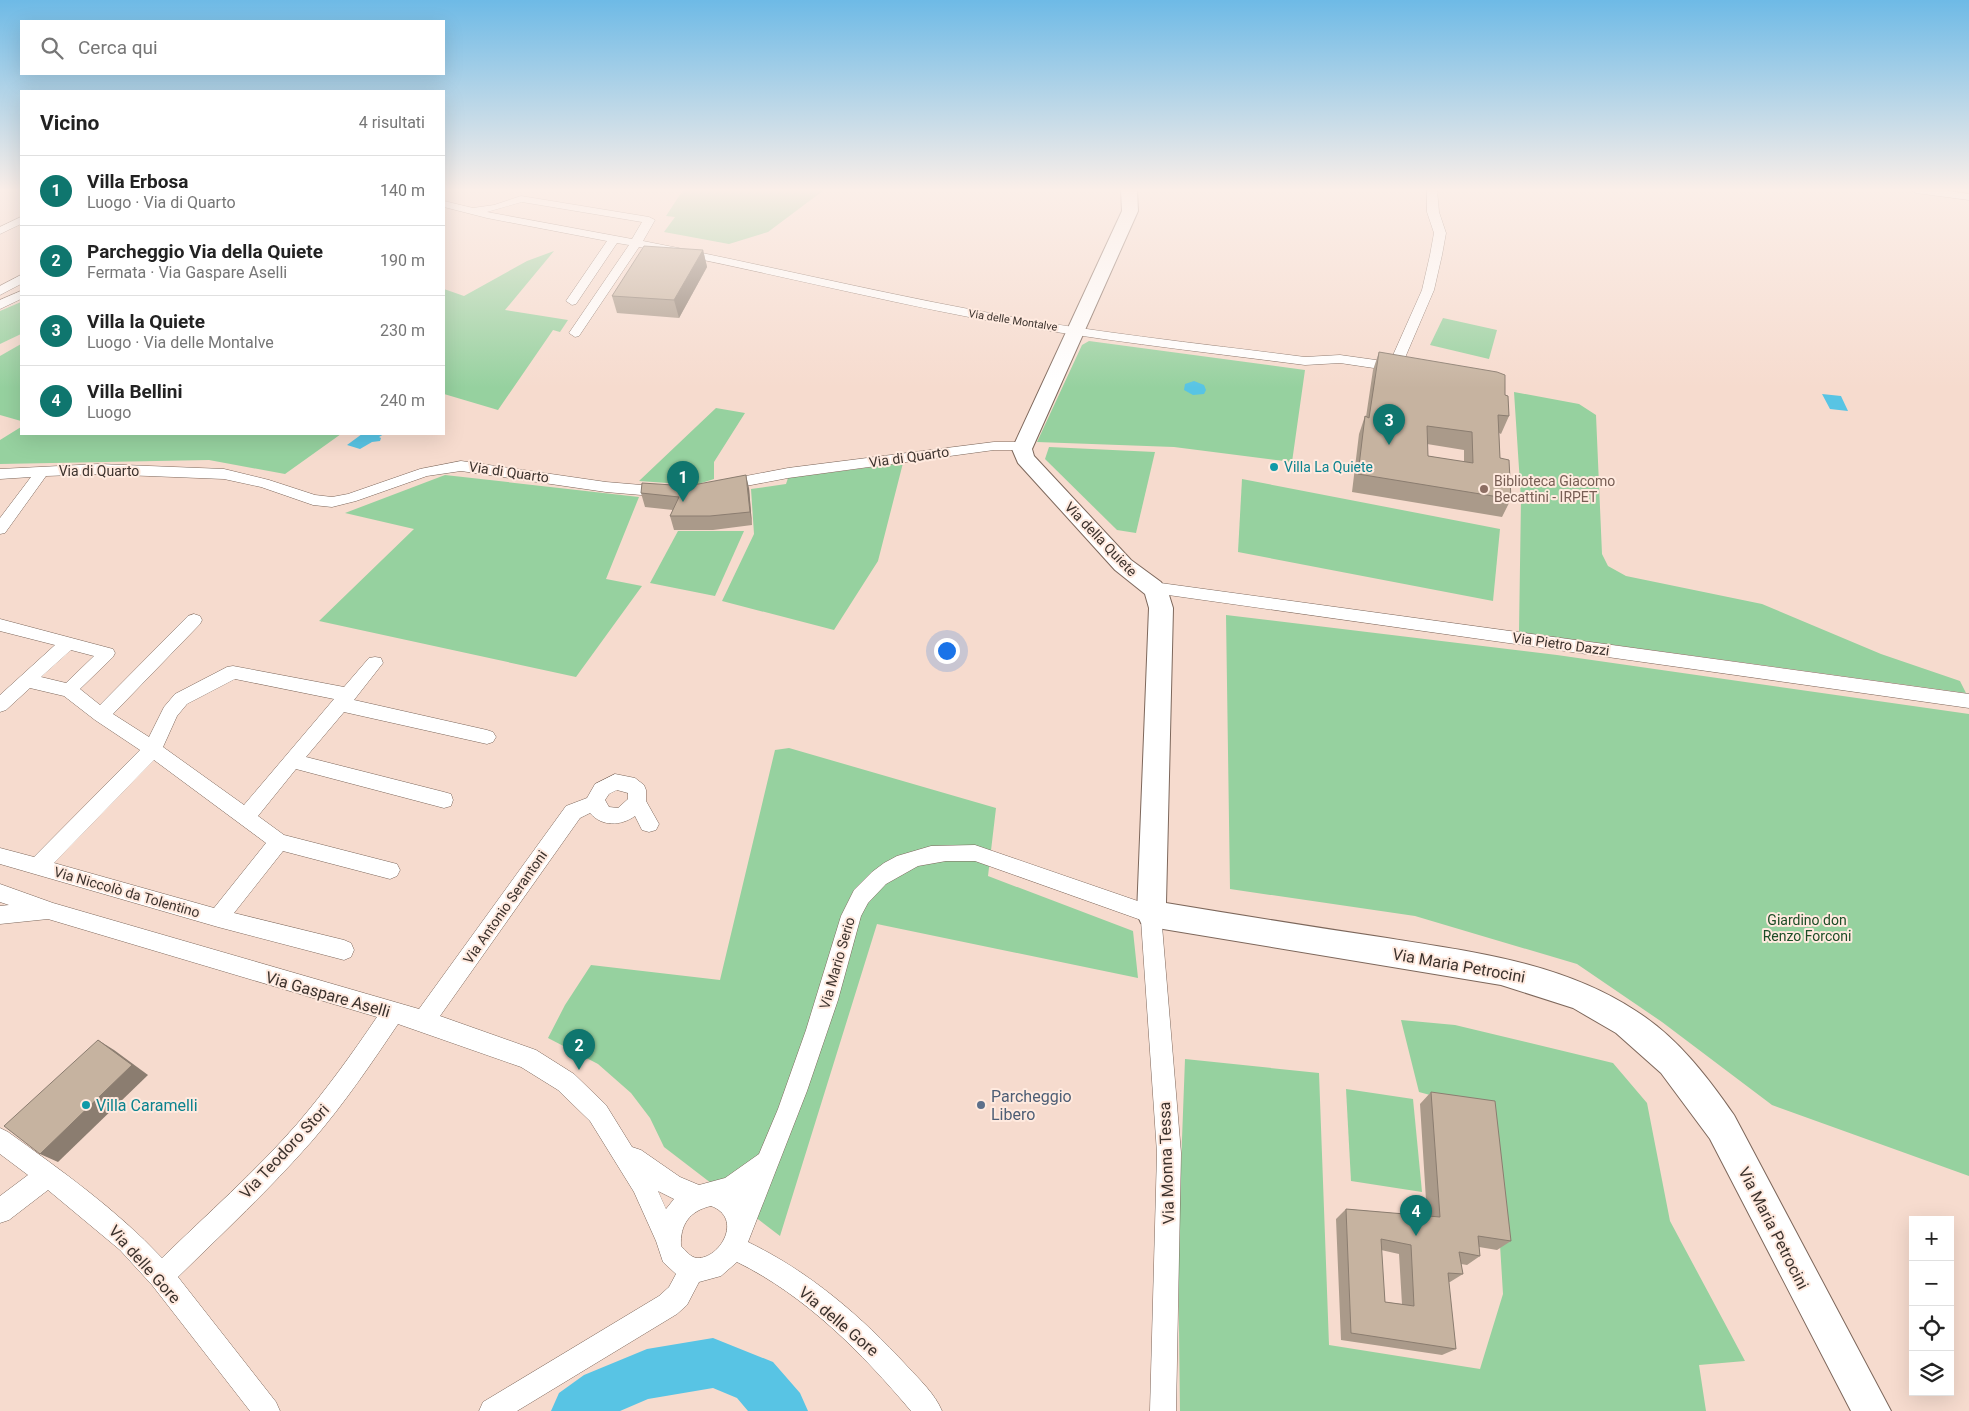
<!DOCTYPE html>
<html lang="it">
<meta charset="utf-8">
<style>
:root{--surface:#fff;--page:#f2f2f2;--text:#222;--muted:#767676;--line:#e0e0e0;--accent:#0f766e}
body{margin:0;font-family:Roboto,sans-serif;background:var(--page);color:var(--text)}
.controls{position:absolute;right:15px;bottom:15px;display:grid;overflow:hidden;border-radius:0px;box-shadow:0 5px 20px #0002}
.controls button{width:45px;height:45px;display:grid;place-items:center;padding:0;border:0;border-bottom:1px solid var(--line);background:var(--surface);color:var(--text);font:25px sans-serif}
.you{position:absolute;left:946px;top:650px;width:18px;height:18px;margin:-12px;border:4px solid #fff;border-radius:50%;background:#1a73e8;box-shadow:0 0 0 8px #1a73e833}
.badge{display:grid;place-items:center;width:32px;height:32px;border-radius:50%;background:var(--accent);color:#fff;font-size:16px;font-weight:700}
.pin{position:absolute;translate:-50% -41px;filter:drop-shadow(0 1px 2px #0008)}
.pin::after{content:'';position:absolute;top:26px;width:18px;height:15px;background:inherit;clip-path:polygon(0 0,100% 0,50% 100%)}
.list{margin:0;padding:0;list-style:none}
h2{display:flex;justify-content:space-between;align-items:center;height:65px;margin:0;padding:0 20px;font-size:21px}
h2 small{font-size:16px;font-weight:400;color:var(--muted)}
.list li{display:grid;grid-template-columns:32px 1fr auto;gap:15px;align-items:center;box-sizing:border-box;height:70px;padding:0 20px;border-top:1px solid var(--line)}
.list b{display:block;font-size:19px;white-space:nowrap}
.list p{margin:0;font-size:16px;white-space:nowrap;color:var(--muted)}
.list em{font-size:16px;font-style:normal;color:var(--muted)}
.icon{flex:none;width:28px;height:28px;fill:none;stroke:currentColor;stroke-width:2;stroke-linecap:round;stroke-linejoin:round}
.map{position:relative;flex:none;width:1969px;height:1411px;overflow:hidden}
.search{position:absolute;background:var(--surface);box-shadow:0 5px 20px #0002;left:20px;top:20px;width:425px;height:55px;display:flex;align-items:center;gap:12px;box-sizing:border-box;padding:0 18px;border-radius:0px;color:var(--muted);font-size:19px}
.panel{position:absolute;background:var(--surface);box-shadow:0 5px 20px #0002;left:20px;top:90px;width:425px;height:345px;border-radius:0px}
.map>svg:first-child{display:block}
.green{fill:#96d19f}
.water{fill:#58c4e4}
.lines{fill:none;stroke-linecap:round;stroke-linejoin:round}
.river{fill:#58c4e4;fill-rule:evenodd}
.street-casing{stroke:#7d675b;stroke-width:1}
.secondary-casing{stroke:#7d675b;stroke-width:2}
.street{fill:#fff;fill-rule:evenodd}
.secondary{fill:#fff;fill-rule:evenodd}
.wall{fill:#aa9a8a;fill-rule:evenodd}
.shaded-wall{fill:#8b7d70}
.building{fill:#c6b3a0;stroke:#8b7d70;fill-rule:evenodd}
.culture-dot{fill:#0f9aa8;stroke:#ffeadf;stroke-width:2}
.education-dot{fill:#8d6e63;stroke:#ffeadf;stroke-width:2}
.service-dot{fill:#5c6f8a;stroke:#ffeadf;stroke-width:2}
.labels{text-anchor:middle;stroke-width:4;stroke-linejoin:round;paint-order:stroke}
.far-street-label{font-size:11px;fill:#3c322d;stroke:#ffeadf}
.street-label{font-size:14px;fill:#3c322d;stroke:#ffeadf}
.culture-label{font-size:14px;fill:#0d838f;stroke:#ffeadf;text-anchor:start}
.education-label{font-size:14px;fill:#785e54;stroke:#ffeadf;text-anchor:start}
.park-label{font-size:14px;fill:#1b4c26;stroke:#ffeadf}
.near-street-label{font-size:16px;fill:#3c322d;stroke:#ffeadf}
.near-service-label{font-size:16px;fill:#4e5e75;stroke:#ffeadf;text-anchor:start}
.near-culture-label{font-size:16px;fill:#0d838f;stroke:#ffeadf;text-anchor:start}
</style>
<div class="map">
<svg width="1969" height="1411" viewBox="0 0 1969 1411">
<rect width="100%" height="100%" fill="#f6dbce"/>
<!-- green -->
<g class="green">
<polygon points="683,190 824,190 768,232 729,244 664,232 675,217 666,216"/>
<polygon points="554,251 505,310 568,320 560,332 553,330 498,410 444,394 444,289 464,296 527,261"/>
<polygon points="21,302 21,334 0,344 0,311"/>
<polygon points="1443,318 1497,330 1489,359 1430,345"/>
<polygon points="1089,341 1305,370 1292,462 1174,447 1037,442 1082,345"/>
<polygon points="21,344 21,421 0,415 0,356"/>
<polygon points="1514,392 1579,404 1596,415 1602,554 1608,566 1626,576 1762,604 1881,654 1960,681 1966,693 1519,632 1521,499"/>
<polygon points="716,408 745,413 714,462 714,479 695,485 639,481"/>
<polygon points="21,427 21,434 341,434 285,474 209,460 0,464 0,440"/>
<polygon points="1049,447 1155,452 1136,533 1117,530 1045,459"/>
<polygon points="903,463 878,561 834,630 722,601 754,534 751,489 786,484 788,478"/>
<polygon points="445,475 639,497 606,579 642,586 576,677 319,621 414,529 345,513"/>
<polygon points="1242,479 1500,529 1493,601 1238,552"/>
<polygon points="678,531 744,531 715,596 650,583"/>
<polygon points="1226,615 1557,655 1969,714 1969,1176 1772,1105 1662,1022 1577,964 1415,916 1230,889"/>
<polygon points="789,748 996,808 988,876 1133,931 1138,978 877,924 780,1236 664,1147 650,1118 631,1093 598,1064 548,1038 565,1005 591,965 720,980 775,750"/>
<polygon points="1401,1020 1455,1025 1613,1063 1647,1103 1670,1221 1745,1361 1699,1365 1706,1411 1180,1411 1178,1246 1185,1059 1319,1073 1329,1345 1480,1369 1503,1294 1492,1112 1419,1092"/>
<polygon points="1346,1089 1413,1099 1422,1192 1351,1181"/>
</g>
<!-- water -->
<g class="water">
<polygon points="1194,381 1204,385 1206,390 1204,394 1193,395 1184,390 1185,384"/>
<polygon points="1822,394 1841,396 1848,411 1830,409"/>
<polygon points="362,434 384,434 379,437 381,438 380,441 372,442 360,449 347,445"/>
</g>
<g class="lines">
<!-- river -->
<polygon class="river" points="713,1338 773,1362 800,1393 808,1411 748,1411 737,1398 713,1388 648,1399 620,1411 551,1411 559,1393 584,1375 647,1349"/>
<!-- street casing -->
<g class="street-casing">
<g id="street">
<path d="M1427,190H1437L1439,212L1446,233L1442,255L1434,290L1401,367L1394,371L1340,363L1305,365C1196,351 1087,339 979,319C865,297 753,269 639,247L579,336L575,337L569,333L629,245L617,243L576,304L572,305L566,301L607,241L487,218L444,207V201L473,208L494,205L521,196L649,217L655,220L643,241C755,263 867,290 979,311C1087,332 1196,343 1305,357L1340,355L1390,362L1422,290L1430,255L1434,233L1427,212ZM522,202L642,222L632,239L487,212Z"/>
<polygon points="1911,190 1944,190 1969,194 1969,200 1916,193"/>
<polygon points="21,217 21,224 0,234 0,227"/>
<polygon points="21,275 21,284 0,295 0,286"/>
<polygon points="21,291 21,299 0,309 0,300"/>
<polygon points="994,442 1022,442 1029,446 1022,450 994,450 788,478 725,490 718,485 725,480 788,468"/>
<polygon points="461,461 606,482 665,487 672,492 665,497 606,492 461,471 427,476 356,501 332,507 313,505 261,487 224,479 99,474 46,476 5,533 0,534 0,518 31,477 0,479 0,469 99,464 224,469 269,480 315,495 332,497 348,494 420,469"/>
<polygon points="1153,582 1969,694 1969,708 1147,592 1145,588 1147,584"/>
<path d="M194,614L200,616L202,620L200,624L113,714L149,737L164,707L175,694L227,667L233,666L344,687L369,658L375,657L381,658L383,663L354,700L487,730L493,732L496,737L493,742L487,744L344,712L306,757L444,792L451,794L453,800L451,806L444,808L296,769L258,816L284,835L397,864L400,870L397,876L390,879L283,851L234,913L344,940L351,943L354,950L351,957L344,960L218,927L0,864V848L34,857L140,750L95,720L64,696L30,688L6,710L0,712V695L55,645L0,631V619L113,649L115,653L113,657L80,689L100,705L188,616ZM71,650L94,656L66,683L41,677ZM235,679L334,699L244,805L163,747L177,716L187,704ZM154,760L266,843L214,908L54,863Z"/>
<path d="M615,774L635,778L644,785L646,790V801L659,824L656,830L649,832L642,830L635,816C621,826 602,827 590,813L580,818L440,1016L536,1050L574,1074L606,1105L632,1147L641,1150L680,1177L699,1185L725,1178L759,1154L778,1109L806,1030L841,916L854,890L872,872L884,863L897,856L931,846L975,845L1158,908L1161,914L1181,1153L1176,1411H1150L1157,1153L1141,920L975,861H946L918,866L886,884L868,903L861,916L838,1000L807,1091L748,1242C810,1272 861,1316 907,1366C920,1380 935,1394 942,1411H911C862,1353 806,1296 737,1262L721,1276L699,1282L687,1305L677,1314L517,1411H479L483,1402L659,1296L669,1287L676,1274L663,1262L656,1241L634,1192L590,1121L558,1090L521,1067L398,1024C371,1064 344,1104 312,1141C270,1189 223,1233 178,1277L276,1402L280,1411H250L152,1285L120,1250L48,1190L9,1220L0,1223V1196L28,1175L0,1154V1128L8,1132C62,1171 116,1209 162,1258C207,1214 255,1172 297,1124C326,1090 352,1054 377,1017L48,919L0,924V906L9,905L0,902V884L53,903L419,1009L566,806L587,798L595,784ZM617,790L628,793V799L618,808L609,807L605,800L609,794ZM658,1191L674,1199L666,1209ZM711,1206C744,1218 720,1259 697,1258C690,1257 686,1251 681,1246C680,1225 689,1211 711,1206Z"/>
</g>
</g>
<!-- secondary casing -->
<g class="secondary-casing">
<path id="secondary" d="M1121,190H1137L1138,211L1032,449L1034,456L1131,560L1161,582L1169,595L1173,608L1166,903C1239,915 1313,927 1387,938C1473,952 1561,962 1636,1011C1677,1037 1707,1076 1734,1115L1891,1411H1851L1710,1139L1661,1073L1616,1033L1573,1008L1501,985L1151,927L1141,923L1137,914L1149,608L1145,594L1115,570L1018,463L1012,449L1122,211Z"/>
</g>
<!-- street -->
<use href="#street" class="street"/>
<!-- secondary -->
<use href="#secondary" class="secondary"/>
</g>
<!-- wall -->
<g class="wall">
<polygon points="703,250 707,267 679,318 617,313 612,296"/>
<path d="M1379,352L1505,395L1509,416L1501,434L1499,433L1500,458L1511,499L1502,517L1352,492L1359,434L1365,416L1366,417L1373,370ZM1427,444L1464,450V462L1428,456Z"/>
<polygon points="688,486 749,488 752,525 713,530 674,530 670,516 673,510 645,507 641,493"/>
<path d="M1431,1092L1511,1241L1497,1250L1479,1247L1480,1256L1467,1265L1461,1264L1463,1274L1450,1282H1448L1456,1349L1442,1355L1341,1340L1336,1219L1346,1209L1427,1216L1420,1104ZM1381,1250L1399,1254L1402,1304L1385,1302Z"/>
</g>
<!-- shaded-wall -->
<g class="shaded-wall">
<polygon points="703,250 707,267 679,318 674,300"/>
<polygon points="746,475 749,488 752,525 750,512"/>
<polygon points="98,1040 114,1050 148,1075 58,1162 40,1154"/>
</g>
<!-- building -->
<g class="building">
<polygon points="644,246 703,250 674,300 612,296"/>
<path d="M1379,352L1497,372L1505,375V395L1508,396L1509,416L1498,415L1500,458L1509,460L1511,499L1358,474L1365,416L1369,418ZM1427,426L1472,432L1473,463L1428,456Z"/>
<polygon points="746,475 750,512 710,516 670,516 679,497 641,493 642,483 688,486"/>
<polygon points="98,1040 132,1065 40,1154 4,1126"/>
<path d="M1431,1092L1495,1101L1511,1241L1478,1236L1480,1256L1459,1252L1463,1274L1448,1273L1456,1349L1351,1333L1346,1209L1440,1217ZM1381,1239L1411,1245L1414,1306L1385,1302Z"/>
</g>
<!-- sky -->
<linearGradient id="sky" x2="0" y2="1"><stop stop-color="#6ebae6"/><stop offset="0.49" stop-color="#fbefe9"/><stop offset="1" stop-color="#fbefe9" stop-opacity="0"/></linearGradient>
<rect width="1969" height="388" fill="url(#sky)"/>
<!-- markers -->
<g class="culture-dot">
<circle cx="1274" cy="467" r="5"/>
<circle cx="86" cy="1105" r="5"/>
</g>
<circle class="education-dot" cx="1484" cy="489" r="5"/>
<circle class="service-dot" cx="981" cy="1105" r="5"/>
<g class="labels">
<!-- far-street labels -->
<g class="far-street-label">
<text transform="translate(1013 320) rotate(9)" y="4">Via delle Montalve</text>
</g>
<!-- street labels -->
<g class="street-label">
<text transform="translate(909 457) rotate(-8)" y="5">Via di Quarto</text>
<text x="99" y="476">Via di Quarto</text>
<text transform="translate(509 472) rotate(8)" y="5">Via di Quarto</text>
<text transform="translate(1101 539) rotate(46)" y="5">Via della Quiete</text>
<text transform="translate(1561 644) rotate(8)" y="5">Via Pietro Dazzi</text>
<text transform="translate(127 892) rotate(16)" y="5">Via Niccolò da Tolentino</text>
<text transform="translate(505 907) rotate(-55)" y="5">Via Antonio Serantoni</text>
<text transform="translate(837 963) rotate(-74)" y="5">Via Mario Serio</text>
</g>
<!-- culture labels -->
<g class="culture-label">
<text x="1284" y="472">Villa La Quiete</text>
</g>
<!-- education labels -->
<g class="education-label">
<text x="1494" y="486">Biblioteca Giacomo<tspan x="1494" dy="16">Becattini - IRPET</tspan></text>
</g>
<!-- park labels -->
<g class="park-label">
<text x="1807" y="925">Giardino don<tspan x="1807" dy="16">Renzo Forconi</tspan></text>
</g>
<!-- near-street labels -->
<g class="near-street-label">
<text transform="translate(1459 965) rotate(10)" y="6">Via Maria Petrocini</text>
<text transform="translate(328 994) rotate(16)" y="6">Via Gaspare Aselli</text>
<text transform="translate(284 1151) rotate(-47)" y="6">Via Teodoro Stori</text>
<text transform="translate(1166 1163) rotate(-92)" y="6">Via Monna Tessa</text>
<text transform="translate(1774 1228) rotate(63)" y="6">Via Maria Petrocini</text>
<text transform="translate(145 1264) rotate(48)" y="6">Via delle Gore</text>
<text transform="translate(839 1321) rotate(40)" y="6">Via delle Gore</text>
</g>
<!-- near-service labels -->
<g class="near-service-label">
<text x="991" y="1102">Parcheggio<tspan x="991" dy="18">Libero</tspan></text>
</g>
<!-- near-culture labels -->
<g class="near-culture-label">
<text x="96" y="1111">Villa Caramelli</text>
</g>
</g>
</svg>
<div class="controls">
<button>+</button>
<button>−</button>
<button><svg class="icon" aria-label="locate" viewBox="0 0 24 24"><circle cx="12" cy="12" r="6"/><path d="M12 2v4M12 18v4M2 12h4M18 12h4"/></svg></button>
<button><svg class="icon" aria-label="layers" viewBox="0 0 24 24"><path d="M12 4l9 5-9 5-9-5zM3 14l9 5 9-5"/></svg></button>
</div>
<div class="you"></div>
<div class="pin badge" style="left:683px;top:502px">1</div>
<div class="pin badge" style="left:579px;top:1070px">2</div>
<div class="pin badge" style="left:1389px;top:445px">3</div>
<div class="pin badge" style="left:1416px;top:1236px">4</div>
<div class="search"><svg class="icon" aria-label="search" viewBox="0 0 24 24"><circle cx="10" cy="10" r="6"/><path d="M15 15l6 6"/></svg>Cerca qui</div>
<section class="panel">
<h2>Vicino<small>4 risultati</small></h2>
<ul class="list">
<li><span class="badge">1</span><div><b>Villa Erbosa</b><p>Luogo · Via di Quarto</p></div><em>140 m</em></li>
<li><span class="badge">2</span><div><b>Parcheggio Via della Quiete</b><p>Fermata · Via Gaspare Aselli</p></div><em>190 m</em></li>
<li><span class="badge">3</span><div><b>Villa la Quiete</b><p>Luogo · Via delle Montalve</p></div><em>230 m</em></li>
<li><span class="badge">4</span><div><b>Villa Bellini</b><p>Luogo</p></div><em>240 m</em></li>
</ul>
</section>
</div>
